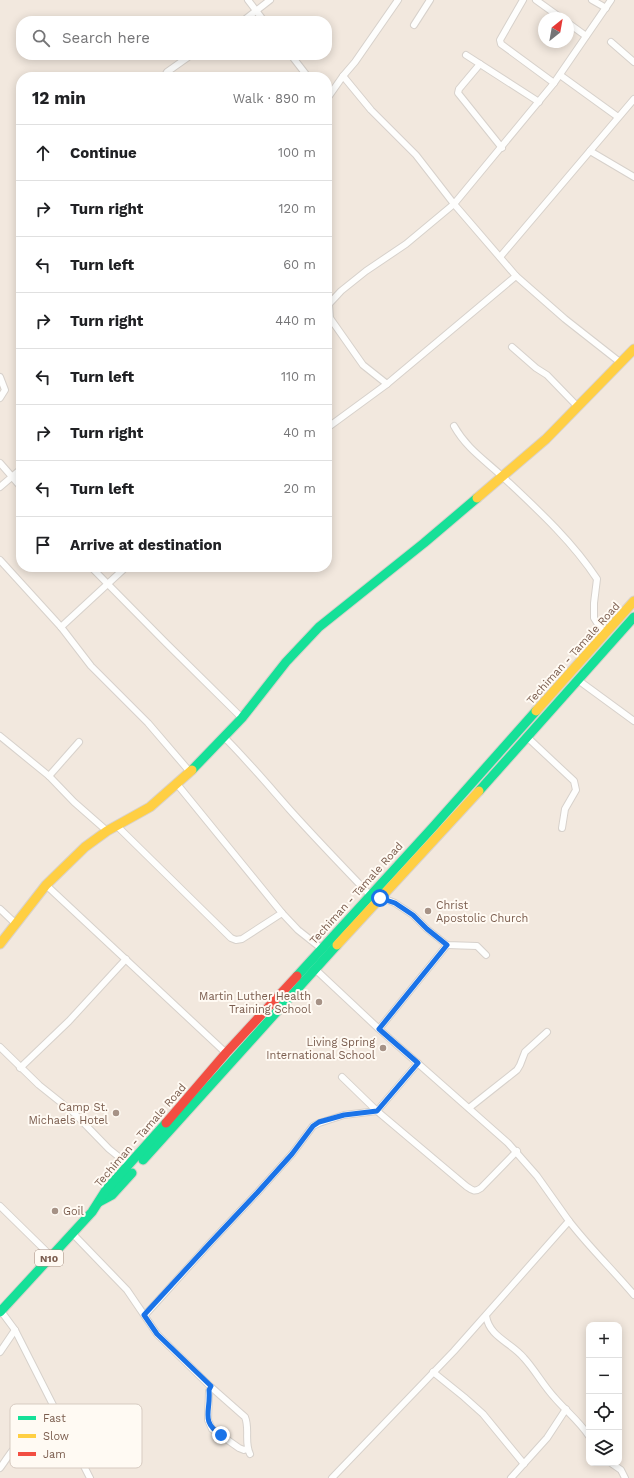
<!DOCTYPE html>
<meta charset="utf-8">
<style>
:root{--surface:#fff;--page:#f2f2f2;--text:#202124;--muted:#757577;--line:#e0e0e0}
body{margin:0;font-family:"Work Sans",sans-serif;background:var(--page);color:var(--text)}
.controls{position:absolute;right:12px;bottom:12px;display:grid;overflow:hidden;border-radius:8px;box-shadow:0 2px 10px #0003}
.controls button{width:36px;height:36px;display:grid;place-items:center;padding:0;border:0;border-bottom:1px solid var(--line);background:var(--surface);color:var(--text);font:20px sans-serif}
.compass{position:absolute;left:538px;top:12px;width:36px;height:36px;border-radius:50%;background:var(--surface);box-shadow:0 2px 10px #0003;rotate:31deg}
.stop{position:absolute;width:12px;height:12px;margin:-9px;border:3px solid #1a73e8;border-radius:50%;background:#fff}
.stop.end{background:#1a73e8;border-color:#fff;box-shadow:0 1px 4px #0008}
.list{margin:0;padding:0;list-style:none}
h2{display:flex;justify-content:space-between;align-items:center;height:52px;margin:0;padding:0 16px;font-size:17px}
h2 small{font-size:13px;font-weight:400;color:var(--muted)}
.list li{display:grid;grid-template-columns:26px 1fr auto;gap:12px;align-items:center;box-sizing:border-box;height:56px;padding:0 16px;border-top:1px solid var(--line)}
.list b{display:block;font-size:15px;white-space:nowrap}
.list em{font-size:13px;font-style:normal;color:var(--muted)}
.icon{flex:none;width:22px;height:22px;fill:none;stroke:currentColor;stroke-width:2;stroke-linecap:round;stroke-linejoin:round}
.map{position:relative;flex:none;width:634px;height:1478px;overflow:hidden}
.search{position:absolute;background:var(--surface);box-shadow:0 2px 10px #0003;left:16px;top:16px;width:316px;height:44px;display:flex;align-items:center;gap:10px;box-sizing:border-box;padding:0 14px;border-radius:16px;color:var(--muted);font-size:15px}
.panel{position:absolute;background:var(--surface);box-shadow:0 2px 10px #0003;left:16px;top:72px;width:316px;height:500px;border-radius:16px}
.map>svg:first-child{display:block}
.residential{fill:#f2e8de;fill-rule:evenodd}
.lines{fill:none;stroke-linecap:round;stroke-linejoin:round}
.street-casing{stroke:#d7d1cb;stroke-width:8}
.fast-casing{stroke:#d9d2cb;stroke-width:11}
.slow-casing{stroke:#d9d2cb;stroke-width:11}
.jam-casing{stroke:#d9d2cb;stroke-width:11}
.street{stroke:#fefefd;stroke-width:6}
.fast{stroke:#16e098;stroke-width:9}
.slow{stroke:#ffcf43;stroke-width:9}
.jam{stroke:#f24e42;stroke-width:9}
.route{stroke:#1a73e8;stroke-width:5}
.poi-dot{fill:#a69286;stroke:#fffaf3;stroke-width:1.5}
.labels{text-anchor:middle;stroke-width:4;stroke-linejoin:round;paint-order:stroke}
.shield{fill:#fffaf3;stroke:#a28b7f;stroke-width:1}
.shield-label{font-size:10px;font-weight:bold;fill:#7a5c4d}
.street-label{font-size:11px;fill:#7a5c4d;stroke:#fffaf3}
.poi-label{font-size:11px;fill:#7a5c4d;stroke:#fffaf3;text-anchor:end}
.key{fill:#fffaf3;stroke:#d7cbc1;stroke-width:1}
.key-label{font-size:11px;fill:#7a5c4d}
</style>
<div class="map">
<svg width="634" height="1478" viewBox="0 0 634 1478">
<rect width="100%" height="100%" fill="#f9f5f0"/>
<!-- residential -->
<path class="residential" d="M0,0H634V1478H0ZM544,18H568V42H544ZM21,21H327V55H21ZM21,77H327V567H21ZM589,1325H619V1463H589Z"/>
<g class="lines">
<!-- street casing -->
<g class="street-casing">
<g id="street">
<polyline points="248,0 264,21"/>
<polyline points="523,0 500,40 501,44 554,83"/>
<polyline points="536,0 561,18"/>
<polyline points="592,0 606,8"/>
<polyline points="243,21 270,0"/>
<polyline points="568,23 586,36"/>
<polyline points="414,25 430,0"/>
<polyline points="611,42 634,62"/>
<polyline points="291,55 308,77"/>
<polyline points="466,55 539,102"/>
<polyline points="480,64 459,89 458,93 502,148"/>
<polyline points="560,75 618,117"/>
<polyline points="343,76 371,110 416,155 454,204 516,276 565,319 621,363"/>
<polyline points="164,77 167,72 191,55"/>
<polyline points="327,97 329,96 343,76 355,62 398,0"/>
<polyline points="590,151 634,177"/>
<polyline points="500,257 634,99"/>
<polyline points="512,347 536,368 547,375 578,407"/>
<polyline points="0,377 5,390 0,398"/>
<polyline points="387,384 363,365 330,318 329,304 341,291 366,271 406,244 454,204 554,83 611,0"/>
<path d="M454,426C467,449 485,460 504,478C537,509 572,541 597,579L594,603V618L604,634"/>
<polyline points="327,428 387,384 516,276"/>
<polyline points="0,463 21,487"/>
<polyline points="0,487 21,469"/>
<polyline points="0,560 61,627 91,666 148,723 190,772"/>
<polyline points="91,567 166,643 242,718"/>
<polyline points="61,627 126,567"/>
<polyline points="578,680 634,721"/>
<polyline points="0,736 49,776 74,802 107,831"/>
<path d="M224,737C247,760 268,785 290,810C316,839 343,867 370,895"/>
<polyline points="527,737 574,781 576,790 565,809 562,828"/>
<polyline points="49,776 79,742"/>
<polyline points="177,784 282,913 298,930 322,949"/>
<polyline points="117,826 231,938 236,940 242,939 282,913"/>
<polyline points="46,885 226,1053"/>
<polyline points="380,897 395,903 413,915 427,929 447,945 477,946 486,955"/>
<polyline points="0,909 16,924"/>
<polyline points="315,969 379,1029 508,1143 537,1176 569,1221 454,1351 332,1478"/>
<polyline points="379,1029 447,945"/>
<polyline points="0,1047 39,1085 74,1113 109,1149 129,1165"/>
<polyline points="20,1068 69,1021 126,959"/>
<path d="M342,1077L377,1111L466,1186C472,1190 474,1193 481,1188L517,1151"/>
<polyline points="469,1108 517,1070 520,1065 525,1052 547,1032"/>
<polyline points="0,1206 51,1256"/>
<path d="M569,1221C589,1247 613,1270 634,1295"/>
<path d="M72,1233L127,1290L157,1334L211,1387L245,1417C250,1429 244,1442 250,1454"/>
<polyline points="1,1311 15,1330 90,1478"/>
<polyline points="145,1315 210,1243 257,1193 292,1154 313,1126 319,1123 344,1115 377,1111 418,1063"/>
<path d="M486,1316C490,1338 511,1342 524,1358C535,1370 543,1385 554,1397C565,1410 579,1421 589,1436"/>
<polyline points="0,1352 15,1330"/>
<polyline points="433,1372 464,1397 483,1414 524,1464"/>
<polyline points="211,1387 209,1391 208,1420 212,1429 239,1448 244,1450 247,1449"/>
<polyline points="611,1463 621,1470 625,1478"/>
<path d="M0,1468C7,1459 13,1447 23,1439C34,1432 52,1431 65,1429"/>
<polyline points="511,1478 547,1438 566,1409"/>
</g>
</g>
<!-- fast casing -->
<g class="fast-casing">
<g id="fast">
<polyline points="192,770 242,718 286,662 319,627 424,543 477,498"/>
<polyline points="479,791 634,617"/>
<polyline points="297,976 433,827 536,711"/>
<polyline points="143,1160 337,945"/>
<polyline points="99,1202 112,1195 132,1173"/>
<polyline points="0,1312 92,1212 106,1190 166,1123"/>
</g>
</g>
<!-- slow casing -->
<g class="slow-casing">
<g id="slow">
<polyline points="477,498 546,439 634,349"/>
<polyline points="536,711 634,601"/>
<polyline points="0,944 46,885 85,847 107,831 150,807 192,770"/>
<polyline points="337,945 479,791"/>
</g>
</g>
<!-- jam casing -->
<g class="jam-casing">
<polyline id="jam" points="166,1123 226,1053 297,976"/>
</g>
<!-- street -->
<use href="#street" class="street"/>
<!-- fast -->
<use href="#fast" class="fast"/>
<!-- slow -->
<use href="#slow" class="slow"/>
<!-- jam -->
<use href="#jam" class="jam"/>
</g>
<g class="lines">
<!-- route -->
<path class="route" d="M221,1435C200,1421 211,1412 209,1390L211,1386L157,1334L144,1315L210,1243L257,1193L292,1154L313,1126L319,1122L344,1115L377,1111L418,1063L379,1029L447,945L427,929L413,915L395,903L380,898"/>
</g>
<!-- markers -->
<g class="poi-dot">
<circle cx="428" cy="911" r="4"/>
<circle cx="319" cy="1002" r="4"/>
<circle cx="383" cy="1048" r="4"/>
<circle cx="116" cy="1113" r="4"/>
<circle cx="55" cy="1211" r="4"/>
</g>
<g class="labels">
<!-- shield labels -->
<rect class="shield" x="35" y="1250" width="28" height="16" rx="3"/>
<g class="shield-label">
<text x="49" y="1262">N10</text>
</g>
<!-- street labels -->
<g class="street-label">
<text transform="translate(573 653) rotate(-48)" y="4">Techiman - Tamale Road</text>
<text transform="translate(356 893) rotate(-48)" y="4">Techiman - Tamale Road</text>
<text transform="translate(140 1135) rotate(-49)" y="4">Techiman - Tamale Road</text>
</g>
<!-- poi labels -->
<g class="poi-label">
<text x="436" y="909" text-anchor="start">Christ<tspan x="436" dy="13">Apostolic Church</tspan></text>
<text x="311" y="1000">Martin Luther Health<tspan x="311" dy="13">Training School</tspan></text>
<text x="375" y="1046">Living Spring<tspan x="375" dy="13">International School</tspan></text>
<text x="108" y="1111">Camp St.<tspan x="108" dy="13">Michaels Hotel</tspan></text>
<text x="63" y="1215" text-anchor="start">Goil</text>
</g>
</g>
<!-- legend -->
<rect x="10" y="1404" width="132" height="64" rx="6" class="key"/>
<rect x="18" y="1416" width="18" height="4" fill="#16e098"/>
<rect x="18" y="1434" width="18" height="4" fill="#ffcf43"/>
<rect x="18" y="1452" width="18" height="4" fill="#f24e42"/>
<g class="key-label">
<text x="43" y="1422">Fast</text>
<text x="43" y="1440">Slow</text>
<text x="43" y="1458">Jam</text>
</g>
</svg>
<div class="controls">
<button>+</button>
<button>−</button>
<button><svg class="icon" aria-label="locate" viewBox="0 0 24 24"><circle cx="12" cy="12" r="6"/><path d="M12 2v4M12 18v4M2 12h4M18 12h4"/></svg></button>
<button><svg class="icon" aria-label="layers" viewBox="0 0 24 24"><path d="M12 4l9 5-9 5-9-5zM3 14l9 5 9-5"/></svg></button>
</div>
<svg class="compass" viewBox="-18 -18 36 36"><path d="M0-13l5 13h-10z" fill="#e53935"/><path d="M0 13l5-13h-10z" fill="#757577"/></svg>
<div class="stop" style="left:380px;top:898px"></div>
<div class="stop end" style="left:221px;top:1435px"></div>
<div class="search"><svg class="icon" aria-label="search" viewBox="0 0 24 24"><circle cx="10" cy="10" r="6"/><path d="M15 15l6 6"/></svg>Search here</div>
<section class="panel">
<h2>12 min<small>Walk · 890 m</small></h2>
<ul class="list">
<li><svg class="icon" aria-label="ahead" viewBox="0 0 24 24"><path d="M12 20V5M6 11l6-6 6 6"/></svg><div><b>Continue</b></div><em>100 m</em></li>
<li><svg class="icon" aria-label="right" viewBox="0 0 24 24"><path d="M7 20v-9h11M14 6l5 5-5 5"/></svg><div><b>Turn right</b></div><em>120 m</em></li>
<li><svg class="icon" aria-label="left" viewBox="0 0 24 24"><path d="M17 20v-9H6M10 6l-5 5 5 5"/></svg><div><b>Turn left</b></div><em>60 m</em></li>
<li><svg class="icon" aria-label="right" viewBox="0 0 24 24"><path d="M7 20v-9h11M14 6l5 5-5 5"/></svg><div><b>Turn right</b></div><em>440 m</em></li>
<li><svg class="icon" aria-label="left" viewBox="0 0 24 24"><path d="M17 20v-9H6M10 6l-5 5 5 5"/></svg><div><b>Turn left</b></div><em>110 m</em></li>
<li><svg class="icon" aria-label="right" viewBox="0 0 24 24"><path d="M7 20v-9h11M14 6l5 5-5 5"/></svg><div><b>Turn right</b></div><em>40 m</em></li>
<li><svg class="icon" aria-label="left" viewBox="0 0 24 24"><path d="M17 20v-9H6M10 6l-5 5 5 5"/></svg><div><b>Turn left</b></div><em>20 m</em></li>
<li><svg class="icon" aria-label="arrive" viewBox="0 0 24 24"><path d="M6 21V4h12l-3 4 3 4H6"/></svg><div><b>Arrive at destination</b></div></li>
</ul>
</section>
</div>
